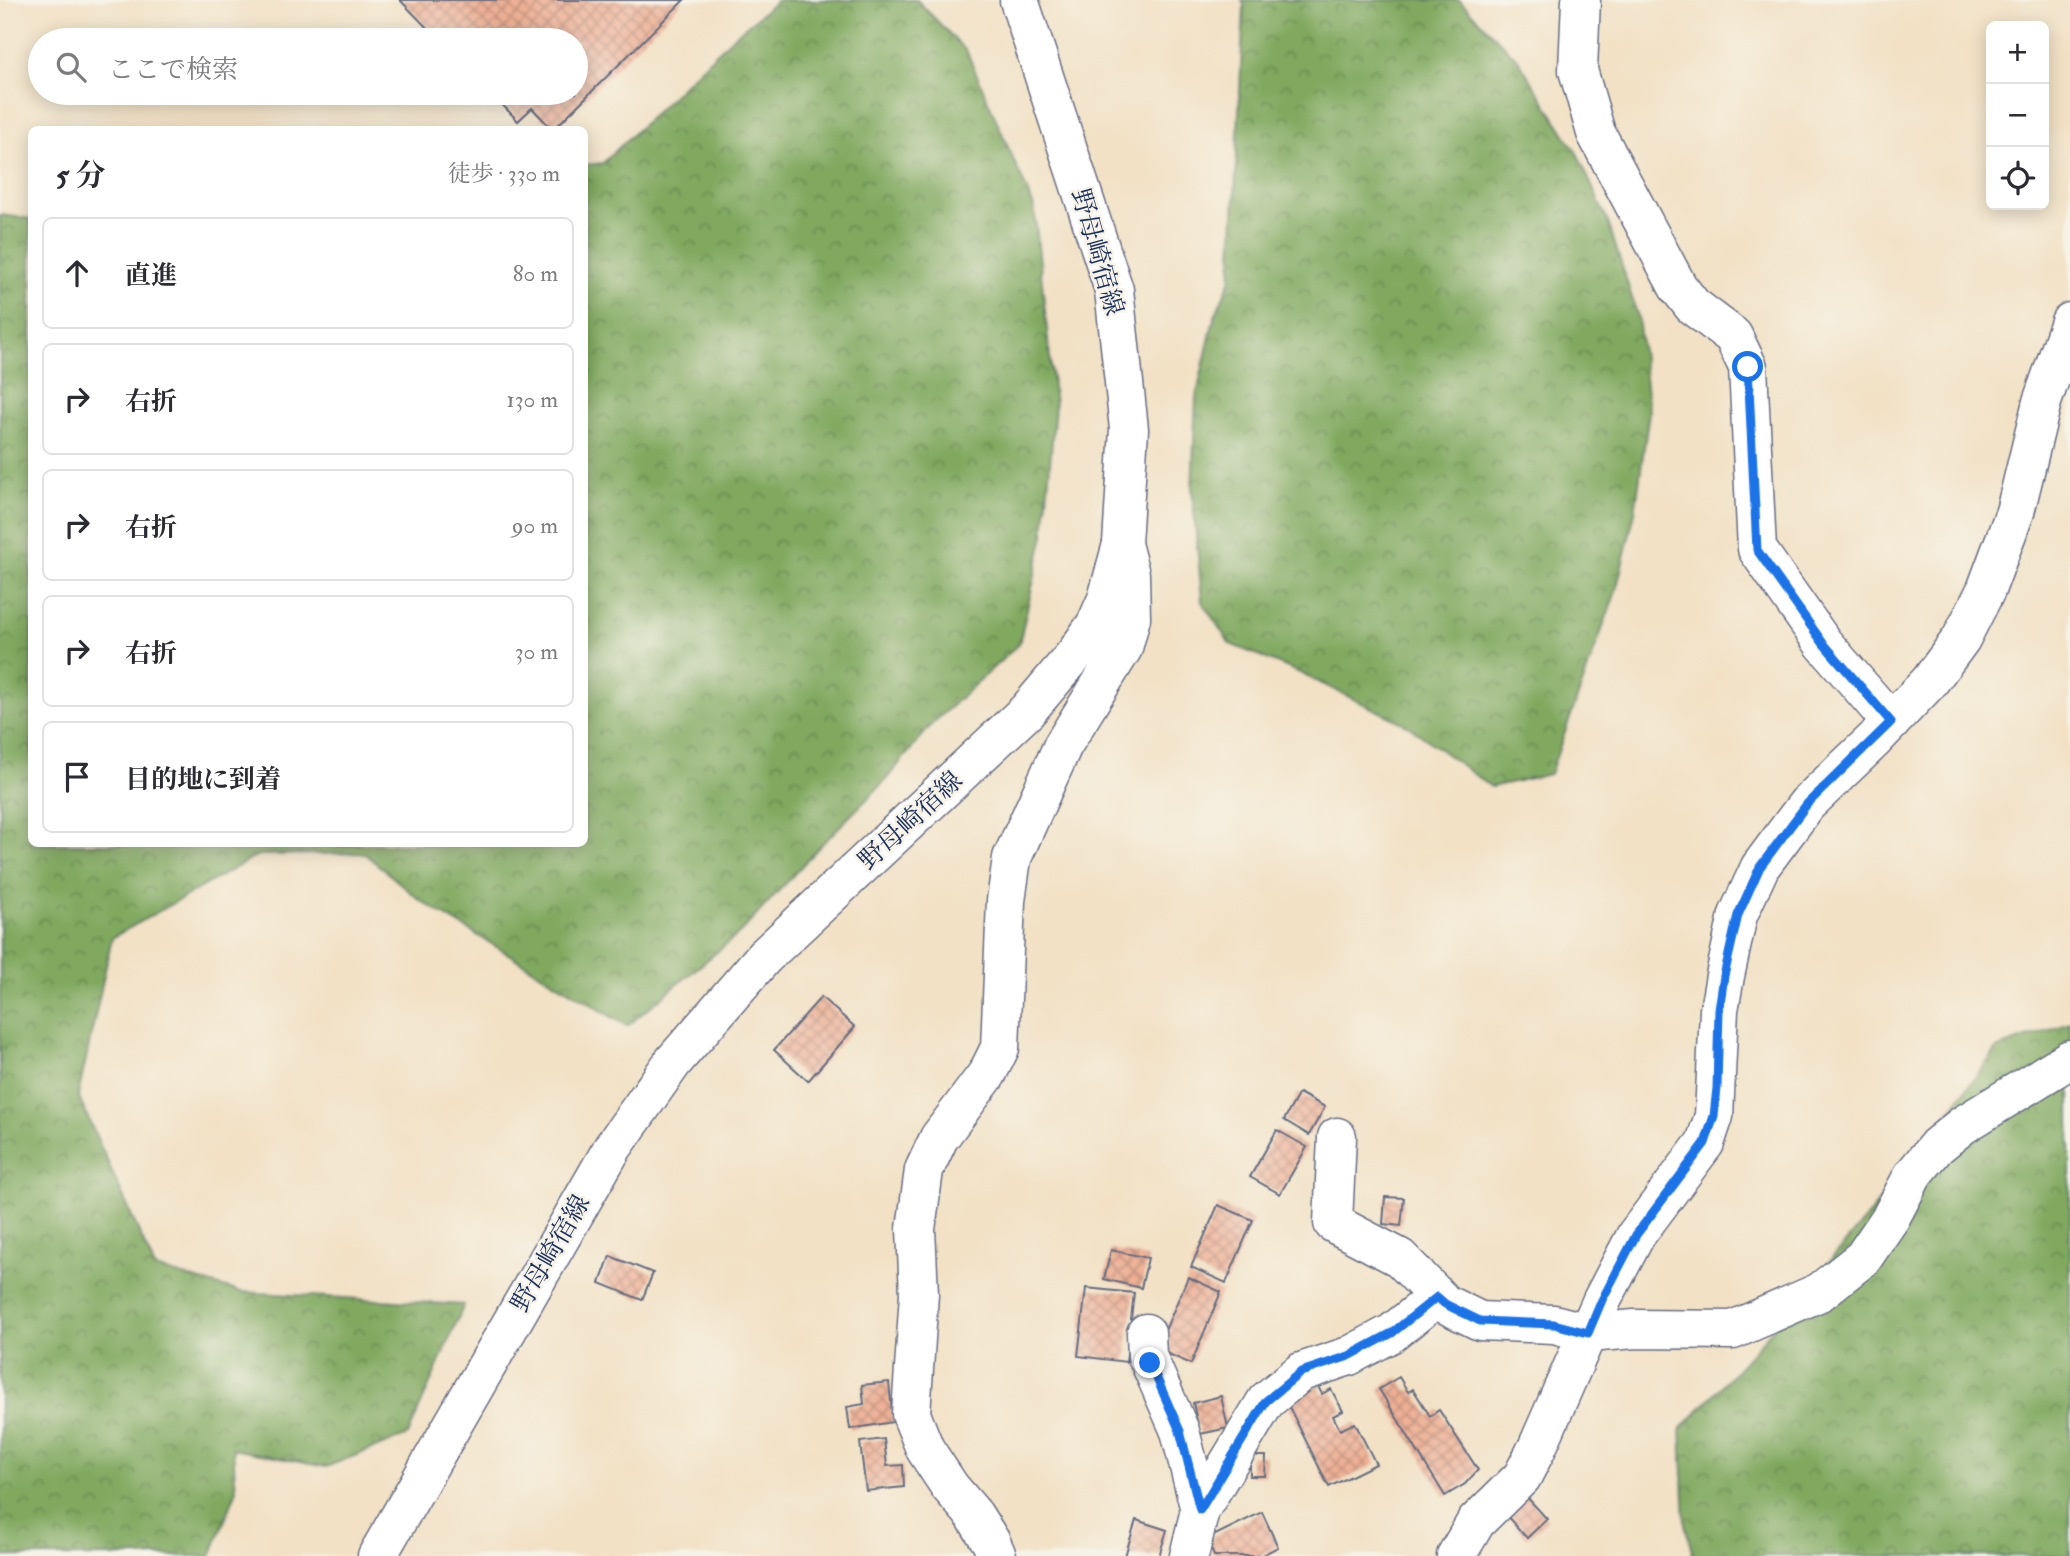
<!DOCTYPE html>
<html lang="ja">
<meta charset="utf-8">
<style>
:root{--surface:#fff;--page:#f7f7f7;--text:#2b2b33;--muted:#7c7c81;--line:#e1e1e2}
body{margin:0;font-family:"IM FELL Double Pica","Noto Serif JP",serif;background:var(--page);color:var(--text)}
.controls{position:absolute;right:21px;top:21px;display:grid;overflow:hidden;border-radius:10px;box-shadow:0 4px 18px #0003}
.controls button{width:63px;height:63px;display:grid;place-items:center;padding:0;border:0;border-bottom:2px solid var(--line);background:var(--surface);color:var(--text);font:35px sans-serif}
.stop{position:absolute;width:21px;height:21px;margin:-16px;border:5px solid #1a73e8;border-radius:50%;background:#fff}
.stop.end{background:#1a73e8;border-color:#fff;box-shadow:0 2px 7px #0008}
.list{margin:0;padding:0;list-style:none}
h2{display:flex;justify-content:space-between;align-items:center;height:91px;margin:0;padding:0 28px;font-size:30px}
h2 small{font-size:23px;font-weight:400;color:var(--muted)}
.list li{display:grid;grid-template-columns:46px 1fr auto;gap:21px;align-items:center;box-sizing:border-box;height:112px;margin:0 14px 14px;padding:0 14px;border:2px solid var(--line);border-radius:10px}
.list b{display:block;font-size:26px;white-space:nowrap}
.list em{font-size:23px;font-style:normal;color:var(--muted)}
.icon{flex:none;width:38px;height:38px;fill:none;stroke:currentColor;stroke-width:2;stroke-linecap:round;stroke-linejoin:round}
.map{position:relative;flex:none;width:2070px;height:1556px;overflow:hidden}
.search{position:absolute;background:var(--surface);box-shadow:0 4px 18px #0003;left:28px;top:28px;width:560px;height:77px;display:flex;align-items:center;gap:18px;box-sizing:border-box;padding:0 24px;border-radius:38px;color:var(--muted);font-size:26px}
.panel{position:absolute;background:var(--surface);box-shadow:0 4px 18px #0003;left:28px;top:126px;width:560px;height:721px;border-radius:10px}
.map>svg:first-child{display:block}
.forest{fill:url(#forest-crowns);stroke:#4e6c5e;stroke-width:2}
.building{fill:url(#building-cross-hatch)}
.lines{fill:none;stroke-linecap:round;stroke-linejoin:round}
.street-casing{stroke:#666d82;stroke-width:41}
.primary-casing{stroke:#666d82;stroke-width:41}
.street{stroke:#fff;stroke-width:38}
.primary{stroke:#fff;stroke-width:38}
.route{stroke:#1a73e8;stroke-width:9}
.labels{text-anchor:middle;stroke-width:5;stroke-linejoin:round;paint-order:stroke}
.street-label{font-size:26px;fill:#1b2f5e;stroke:#f7f3e8}
</style>
<div class="map">
<svg width="2070" height="1556" viewBox="0 0 2070 1556">
<defs>
<pattern id="forest-crowns" width="20" height="18" patternUnits="userSpaceOnUse" patternTransform="scale(1.75)"><rect width="20" height="18" fill="#80a85e"/><path d="M2 6a3 3 0 1 1 6 0M12 15a3 3 0 1 1 6 0" fill="none" stroke="#688951"/></pattern>
<pattern id="building-cross-hatch" width="8" height="8" patternUnits="userSpaceOnUse" patternTransform="scale(1.75)"><rect width="8" height="8" fill="#eeb196"/><path d="M0 0l8 8M0 8l8-8" fill="none" stroke="#c0907e"/></pattern>
</defs>
<rect width="100%" height="100%" fill="#f7f3e8"/>
<filter id="ink" filterUnits="userSpaceOnUse"><feTurbulence type="fractalNoise" baseFrequency=".0143" numOctaves="2"/><feDisplacementMap in="SourceGraphic" scale="14" xChannelSelector="R" yChannelSelector="G"/><feConvolveMatrix kernelMatrix="1 2 1 2 8 2 1 2 1" color-interpolation-filters="sRGB"/></filter>
<filter id="wash" filterUnits="userSpaceOnUse"><feTurbulence type="fractalNoise" baseFrequency=".00686" numOctaves="4" result="noise"/><feDisplacementMap in="SourceGraphic" scale="28" xChannelSelector="R" yChannelSelector="G"/><feGaussianBlur stdDeviation="1.57" result="paint"/><feColorMatrix in="noise" values="0 0 0 0 0 0 0 0 0 0 0 0 0 0 0 0 0 1.4 0 .05"/><feComposite in="paint" operator="in"/></filter>
<g filter="url(#wash)">
<rect width="100%" height="100%" fill="#f2e1c5"/>
<!-- forest -->
<g class="forest">
<polygon points="778,0 917,0 967,52 1034,207 1055,405 1044,535 1019,644 932,724 883,783 818,848 741,932 627,1026 421,901 364,853 258,855 112,938 78,1096 155,1268 241,1292 464,1305 408,1435 326,1467 233,1449 236,1492 211,1556 0,1556 0,215 31,219 32,844 584,844 585,165 603,163 733,37"/>
<polygon points="1242,0 1459,0 1519,61 1578,155 1608,222 1638,317 1649,412 1635,512 1616,591 1550,774 1491,787 1407,725 1298,672 1230,644 1202,602 1192,488 1196,398 1214,318 1231,279 1244,5"/>
<polygon points="2070,1023 2070,1556 1693,1556 1685,1524 1681,1429 1746,1360 1864,1221 1998,1048"/>
</g>
<g id="blocks">
<!-- building -->
<g class="building">
<polygon points="400,0 684,0 553,130 532,108 518,121 491,93 576,93 576,40 439,40"/>
<polygon points="821,997 855,1027 808,1081 774,1050"/>
<polygon points="1299,1093 1325,1107 1309,1135 1284,1120"/>
<polygon points="1277,1130 1307,1147 1280,1194 1250,1177"/>
<polygon points="1385,1197 1404,1198 1401,1226 1383,1224"/>
<polygon points="1218,1205 1253,1220 1226,1283 1191,1267"/>
<polygon points="1111,1250 1148,1258 1141,1288 1104,1279"/>
<polygon points="610,1256 653,1273 642,1300 600,1283"/>
<polygon points="1188,1277 1221,1292 1191,1364 1157,1349"/>
<polygon points="1086,1288 1134,1293 1126,1362 1078,1356"/>
<polygon points="1399,1377 1408,1392 1413,1389 1430,1416 1439,1410 1478,1470 1465,1484 1445,1496 1379,1389"/>
<polygon points="889,1382 893,1422 850,1429 847,1407 864,1404 862,1385"/>
<polygon points="1317,1385 1322,1394 1331,1389 1343,1411 1333,1416 1340,1430 1355,1423 1376,1464 1329,1487 1286,1401"/>
<polygon points="1221,1396 1228,1428 1200,1434 1193,1403"/>
<polygon points="884,1439 887,1466 903,1465 904,1487 866,1491 860,1442"/>
<polygon points="1250,1456 1266,1456 1265,1476 1250,1476"/>
<polygon points="1525,1495 1547,1519 1527,1538 1505,1514"/>
<polygon points="1262,1512 1278,1547 1262,1555 1262,1556 1214,1556 1207,1539"/>
<polygon points="1136,1520 1167,1530 1159,1556 1125,1556"/>
</g>
</g>
</g>
<g filter="url(#ink)">
<use href="#blocks" fill-opacity="0" stroke="#666d82" stroke-width="2"/>
<g class="lines">
<!-- street casing -->
<g class="street-casing">
<g id="street">
<polyline points="1581,0 1578,70 1596,133 1678,287 1693,306 1733,336 1748,367 1757,549 1823,643 1891,722"/>
<polyline points="1337,1137 1333,1223 1400,1258 1445,1304 1480,1321 1554,1324 1588,1333 1635,1329 1733,1330 1820,1292 1863,1258 1891,1217 1913,1175 1937,1146 1963,1125 2070,1059"/>
<polyline points="1146,1333 1147,1356 1180,1431 1200,1510"/>
<polyline points="997,1556 991,1542 974,1515 950,1487 925,1449 911,1414 919,1294 916,1229 924,1170 939,1138 987,1074 1000,1048 1006,901 1012,858 1063,745 1123,648 1131,618 1130,574 1122,544"/>
<polyline points="1189,1556 1200,1510 1266,1401 1301,1372 1349,1356 1392,1333 1437,1297"/>
<polyline points="1456,1556 1476,1522 1522,1477 1537,1448 1602,1300 1636,1235 1705,1143 1714,1116 1719,1010 1725,976 1738,915 1760,867 1807,804 1874,740 1930,681 1961,639 1986,590 2015,512 2042,402 2070,322"/>
</g>
</g>
<!-- primary casing -->
<g class="primary-casing">
<polyline id="primary" points="377,1556 613,1147 673,1062 764,957 1027,711 1076,653 1096,624 1107,599 1122,544 1129,429 1114,290 1019,0"/>
</g>
<!-- street -->
<use href="#street" class="street"/>
<!-- primary -->
<use href="#primary" class="primary"/>
</g>
</g>
<g class="lines" filter="url(#ink)">
<!-- route -->
<polyline class="route" points="1150,1363 1180,1431 1200,1510 1266,1401 1301,1372 1349,1356 1392,1333 1437,1297 1445,1304 1480,1321 1554,1324 1588,1333 1602,1300 1636,1235 1705,1143 1714,1116 1717,1088 1719,1010 1724,976 1738,915 1760,867 1807,804 1891,722 1823,643 1757,550 1748,367"/>
</g>
<g class="labels">
<!-- street labels -->
<g class="street-label">
<text transform="translate(1098 252) rotate(74)" y="9">野母崎宿線</text>
<text transform="translate(910 820) rotate(-43)" y="9">野母崎宿線</text>
<text transform="translate(550 1253) rotate(-60)" y="9">野母崎宿線</text>
</g>
</g>
</svg>
<div class="controls">
<button>+</button>
<button>−</button>
<button><svg class="icon" aria-label="locate" viewBox="0 0 24 24"><circle cx="12" cy="12" r="6"/><path d="M12 2v4M12 18v4M2 12h4M18 12h4"/></svg></button>
</div>
<div class="stop" style="left:1748px;top:367px"></div>
<div class="stop end" style="left:1150px;top:1363px"></div>
<div class="search"><svg class="icon" aria-label="search" viewBox="0 0 24 24"><circle cx="10" cy="10" r="6"/><path d="M15 15l6 6"/></svg>ここで検索</div>
<section class="panel">
<h2>5 分<small>徒歩 · 330 m</small></h2>
<ul class="list">
<li><svg class="icon" aria-label="ahead" viewBox="0 0 24 24"><path d="M12 20V5M6 11l6-6 6 6"/></svg><div><b>直進</b></div><em>80 m</em></li>
<li><svg class="icon" aria-label="right" viewBox="0 0 24 24"><path d="M7 20v-9h11M14 6l5 5-5 5"/></svg><div><b>右折</b></div><em>130 m</em></li>
<li><svg class="icon" aria-label="right" viewBox="0 0 24 24"><path d="M7 20v-9h11M14 6l5 5-5 5"/></svg><div><b>右折</b></div><em>90 m</em></li>
<li><svg class="icon" aria-label="right" viewBox="0 0 24 24"><path d="M7 20v-9h11M14 6l5 5-5 5"/></svg><div><b>右折</b></div><em>30 m</em></li>
<li><svg class="icon" aria-label="arrive" viewBox="0 0 24 24"><path d="M6 21V4h12l-3 4 3 4H6"/></svg><div><b>目的地に到着</b></div></li>
</ul>
</section>
</div>
